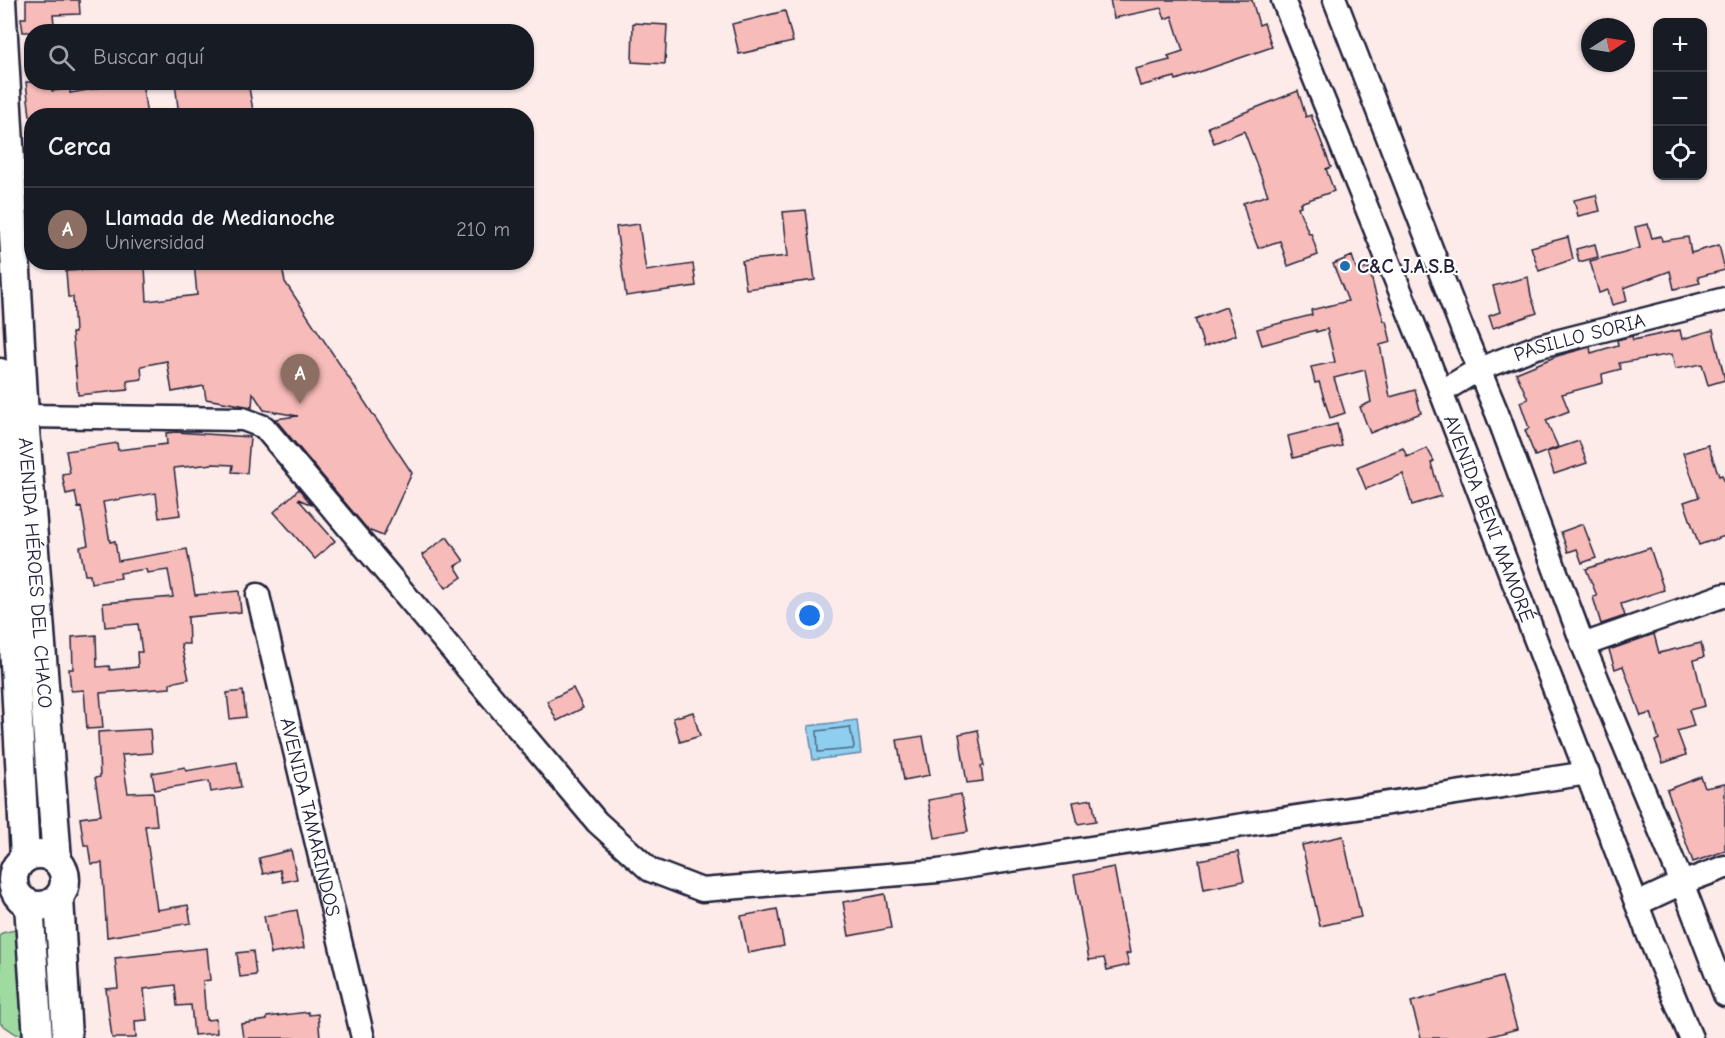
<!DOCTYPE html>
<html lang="es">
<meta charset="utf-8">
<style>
:root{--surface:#171b24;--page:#242831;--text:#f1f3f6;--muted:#9ea1a6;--line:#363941;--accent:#1f6fb2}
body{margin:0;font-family:"Comic Neue",sans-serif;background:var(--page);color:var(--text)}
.controls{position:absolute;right:18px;top:18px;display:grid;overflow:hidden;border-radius:12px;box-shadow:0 2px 4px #0004}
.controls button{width:54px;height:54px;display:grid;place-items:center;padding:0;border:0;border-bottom:2px solid var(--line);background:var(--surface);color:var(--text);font:30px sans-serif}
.compass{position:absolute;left:1581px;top:18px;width:54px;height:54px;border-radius:50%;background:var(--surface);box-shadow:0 2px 4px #0004;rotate:78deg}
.you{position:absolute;left:810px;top:616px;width:21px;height:21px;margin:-15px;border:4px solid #fff;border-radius:50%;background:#1a73e8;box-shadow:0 0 0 9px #1a73e833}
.badge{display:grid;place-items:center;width:39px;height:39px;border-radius:50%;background:var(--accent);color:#fff;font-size:20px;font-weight:700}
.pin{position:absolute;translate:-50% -50px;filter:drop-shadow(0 2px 3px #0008)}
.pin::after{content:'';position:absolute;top:32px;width:21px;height:18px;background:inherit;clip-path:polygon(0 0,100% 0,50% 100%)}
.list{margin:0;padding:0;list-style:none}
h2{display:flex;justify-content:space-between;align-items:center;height:78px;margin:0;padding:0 24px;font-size:26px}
h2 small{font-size:20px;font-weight:400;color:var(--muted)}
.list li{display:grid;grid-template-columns:39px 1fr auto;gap:18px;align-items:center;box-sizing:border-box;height:84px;padding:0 24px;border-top:2px solid var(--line)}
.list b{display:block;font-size:22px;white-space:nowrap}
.list p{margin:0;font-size:20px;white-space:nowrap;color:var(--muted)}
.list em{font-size:20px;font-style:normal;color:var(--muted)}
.icon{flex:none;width:33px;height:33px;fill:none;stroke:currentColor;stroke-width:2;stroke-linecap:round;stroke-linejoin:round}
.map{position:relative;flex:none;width:1725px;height:1038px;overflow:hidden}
.search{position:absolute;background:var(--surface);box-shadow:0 2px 4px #0004;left:24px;top:24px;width:510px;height:66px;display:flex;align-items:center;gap:15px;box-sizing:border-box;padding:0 21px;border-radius:24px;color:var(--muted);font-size:22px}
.panel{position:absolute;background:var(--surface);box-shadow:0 2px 4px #0004;left:24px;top:108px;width:510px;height:162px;border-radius:24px}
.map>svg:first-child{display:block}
.green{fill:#9fdaa1;stroke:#607e6e;stroke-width:1.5}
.water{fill:#8eceef;stroke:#6389a7;stroke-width:1.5}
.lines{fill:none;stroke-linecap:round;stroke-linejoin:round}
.shore{stroke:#4d6783;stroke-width:1.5}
.building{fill:#f7bbb9;stroke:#22223b;stroke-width:1.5}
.minor-casing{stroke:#22223b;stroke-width:27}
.major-casing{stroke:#22223b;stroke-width:33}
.minor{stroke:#fff;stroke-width:22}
.major{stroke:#fff;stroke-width:28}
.poi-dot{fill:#1f6fb2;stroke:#fff;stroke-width:2}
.labels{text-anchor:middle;stroke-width:4.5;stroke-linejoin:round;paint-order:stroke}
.poi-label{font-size:20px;font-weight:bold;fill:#22223b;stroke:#fff;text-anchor:start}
.street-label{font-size:20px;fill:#22223b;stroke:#fff}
</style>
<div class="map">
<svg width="1725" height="1038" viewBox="0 0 1725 1038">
<rect width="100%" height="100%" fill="#fdebea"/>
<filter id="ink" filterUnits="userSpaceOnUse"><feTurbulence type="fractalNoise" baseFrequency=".0167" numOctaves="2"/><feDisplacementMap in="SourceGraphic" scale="12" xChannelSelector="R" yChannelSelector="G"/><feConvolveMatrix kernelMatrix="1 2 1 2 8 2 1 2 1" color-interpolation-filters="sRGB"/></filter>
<g filter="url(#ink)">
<!-- green -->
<polygon class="green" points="15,930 20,940 25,1034 16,1034 0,1023 0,935 2,933"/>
<!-- water -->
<polygon class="water" points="857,720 861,754 813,760 808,726"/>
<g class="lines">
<!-- shore -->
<polygon class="shore" points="850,727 854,746 853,749 818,752 817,731"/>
</g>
<!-- building -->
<g class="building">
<polygon points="26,0 79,0 80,14 53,15 55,32 23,32 21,18 26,18"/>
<polygon points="1110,0 1252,0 1259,25 1264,23 1272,47 1176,80 1175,77 1140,86 1135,69 1170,60 1168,56 1183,51 1172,16 1165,19 1161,8 1114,18"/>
<polygon points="785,11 793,42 739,54 732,24"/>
<polygon points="633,23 667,25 665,64 632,62"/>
<polygon points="26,82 51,82 52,91 70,89 70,93 99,88 98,86 117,82 142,82 147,116 30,116"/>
<polygon points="175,82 248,82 254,116 179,116"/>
<polygon points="1298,91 1306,117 1311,115 1331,167 1326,169 1334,191 1300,203 1301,206 1298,207 1309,234 1311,233 1318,255 1288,266 1280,241 1258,248 1248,222 1243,203 1268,195 1244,131 1214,143 1208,127"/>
<polygon points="1596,195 1600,211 1578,216 1574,200"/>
<polygon points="806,210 815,280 746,289 742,261 788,256 783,212"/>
<polygon points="639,224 646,271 693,264 696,286 626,296 616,227"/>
<polygon points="1648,224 1652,238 1661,236 1662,241 1688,237 1691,253 1719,245 1725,270 1698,277 1700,283 1674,289 1670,271 1624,288 1627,301 1612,305 1608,290 1599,293 1590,261 1640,248 1635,227"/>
<polygon points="1568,237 1573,259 1539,271 1531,247"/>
<polygon points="1595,244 1598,257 1579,262 1576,249"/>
<polygon points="1352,256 1357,271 1369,268 1375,292 1384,321 1386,321 1391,342 1380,345 1390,397 1415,390 1421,413 1370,433 1360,407 1371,402 1365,370 1334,378 1345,413 1330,418 1319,382 1315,383 1311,367 1335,362 1327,329 1316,332 1316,330 1262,345 1257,329 1312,315 1311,310 1348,301 1333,264"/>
<polygon points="194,262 281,262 285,282 412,473 383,536 368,530 275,419 298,416 264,410 253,393 252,407 206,399 204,386 172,392 167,361 141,366 142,379 127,381 128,390 78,395 72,333 75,333 73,297 68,297 66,271 145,267 147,301 197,295"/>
<polygon points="1528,277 1531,296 1537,313 1493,328 1489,316 1500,312 1493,286"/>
<polygon points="1226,307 1236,335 1204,347 1195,319"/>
<polygon points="1680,330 1682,339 1713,330 1725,380 1708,385 1702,364 1675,369 1672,354 1619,363 1621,369 1602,374 1603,383 1562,394 1569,411 1546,420 1558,447 1535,456 1525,430 1529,428 1520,402 1528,399 1516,373 1557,356 1590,347 1591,353 1618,345 1617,340 1632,336 1633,340"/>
<polygon points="1337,424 1342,446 1293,458 1288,436"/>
<polygon points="176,432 250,437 247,473 232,472 233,465 213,464 174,468 180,515 159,518 156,493 103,502 110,542 115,541 118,561 187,549 195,595 239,591 241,612 188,617 189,644 181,644 189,679 170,683 170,688 100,693 103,728 87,729 84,690 71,691 69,669 73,669 72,637 96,635 97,667 109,666 110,670 138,667 137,652 142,652 138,624 105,627 103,603 173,597 168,570 147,573 146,569 120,573 121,578 91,583 90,575 85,575 80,547 88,545 81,507 78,508 75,492 66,494 62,474 70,473 66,451 117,443 118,450 167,444 166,433"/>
<polygon points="1579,441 1587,463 1554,474 1547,452"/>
<polygon points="1708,445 1719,476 1722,475 1725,483 1725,536 1699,545 1684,502 1699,497 1683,453"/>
<polygon points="1403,448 1407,457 1427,448 1434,461 1431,463 1441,496 1412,505 1403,474 1366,489 1357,467"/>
<polygon points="299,489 312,505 298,499 335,541 315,559 274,512"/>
<polygon points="1583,524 1596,558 1582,563 1577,549 1568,552 1561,532"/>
<polygon points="447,537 464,561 455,566 462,577 446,588 422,555"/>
<polygon points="1650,548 1664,590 1621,604 1625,616 1601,624 1593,597 1597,596 1586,569"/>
<polygon points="1654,634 1659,653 1701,643 1704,657 1694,660 1705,706 1689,710 1694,726 1677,731 1686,755 1663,763 1655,741 1659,739 1651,713 1641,716 1623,666 1615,669 1609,650"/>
<polygon points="573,688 583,708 557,721 547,701"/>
<polygon points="243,691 246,717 230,719 227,693"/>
<polygon points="693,712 700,736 680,742 673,718"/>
<polygon points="150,729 152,753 122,755 128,793 153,792 157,825 145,826 157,910 188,905 191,923 107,937 102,863 91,864 88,845 84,845 80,818 101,815 95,778 100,777 98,732"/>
<polygon points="978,730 984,766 981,766 983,781 967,783 959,734"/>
<polygon points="923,736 930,775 904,780 897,740"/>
<polygon points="237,762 241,787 211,792 209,781 155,790 152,773 185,767 186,771"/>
<polygon points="1701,777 1705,788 1725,784 1725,851 1693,862 1667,790"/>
<polygon points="961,794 968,832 935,838 928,800"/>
<polygon points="1092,799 1096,821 1078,824 1073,802"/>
<polygon points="1343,836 1361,917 1320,926 1302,845"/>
<polygon points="291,850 297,879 283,882 280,870 263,874 259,858"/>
<polygon points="1238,852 1244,881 1204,889 1199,860"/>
<polygon points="1114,867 1130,953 1126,954 1129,965 1107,970 1104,958 1089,960 1074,875"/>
<polygon points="885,894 891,928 849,936 843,902"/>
<polygon points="777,909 784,946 748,953 741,916"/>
<polygon points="297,910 304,948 271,954 264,916"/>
<polygon points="207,948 210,980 203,981 206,1020 216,1019 217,1033 194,1035 191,1005 177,1006 175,985 144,989 147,1020 135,1021 136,1038 112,1038 106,989 118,988 115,958"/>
<polygon points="253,951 256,975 240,977 237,953"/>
<polygon points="1502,977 1517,1029 1484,1038 1421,1038 1411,1002"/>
<polygon points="308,1012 309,1015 318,1014 320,1038 243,1038 241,1024 267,1020 267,1017"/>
</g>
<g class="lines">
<!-- minor casing -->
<g class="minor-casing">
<g id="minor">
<path id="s1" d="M1283,0L1441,392L1649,936L1691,1038"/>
<polyline points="1335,0 1463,331 1497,413 1583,645 1682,883 1725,995"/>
<path id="s2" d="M1441,392L1479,369L1536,347L1725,299"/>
<polyline points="24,416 243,419 264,427 597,822 650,870 702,890 938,871 1588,773"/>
<path id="s3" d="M258,595L363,1038"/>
<polyline points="1583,645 1725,595"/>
<polyline points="1637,904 1682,883 1725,867"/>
</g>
</g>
<!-- major casing -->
<g class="major-casing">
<g id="major">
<path id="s4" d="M1,0L24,416L57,860"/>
<polyline points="0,373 25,857"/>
<circle cx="39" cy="880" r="26"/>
<polyline points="59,898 67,1038"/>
<polyline points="29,904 38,1038"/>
</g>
</g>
<!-- minor -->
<use href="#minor" class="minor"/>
<!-- major -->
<use href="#major" class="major"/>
</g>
</g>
<!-- markers -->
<circle class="poi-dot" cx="1345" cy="266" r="6"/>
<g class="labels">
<!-- poi labels -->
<g class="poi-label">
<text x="1357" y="273">C&amp;C J.A.S.B.</text>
</g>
<!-- street labels -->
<g class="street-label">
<text dy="7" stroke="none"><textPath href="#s2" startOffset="150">PASILLO SORIA</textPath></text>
<text dy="7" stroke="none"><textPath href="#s1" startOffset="558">AVENIDA BENI MAMORÉ</textPath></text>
<text dy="7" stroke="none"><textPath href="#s4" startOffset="574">AVENIDA HÉROES DEL CHACO</textPath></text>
<text dy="7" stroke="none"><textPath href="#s3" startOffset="228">AVENIDA TAMARINDOS</textPath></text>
</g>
</g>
</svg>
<div class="controls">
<button>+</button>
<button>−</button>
<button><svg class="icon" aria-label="locate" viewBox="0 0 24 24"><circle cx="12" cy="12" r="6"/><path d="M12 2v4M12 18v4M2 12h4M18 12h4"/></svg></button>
</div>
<svg class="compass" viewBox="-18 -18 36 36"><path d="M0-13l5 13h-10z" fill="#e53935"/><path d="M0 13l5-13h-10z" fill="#9ea1a6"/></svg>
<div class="you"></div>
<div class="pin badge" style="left:300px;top:404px;background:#8d6e63">A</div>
<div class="search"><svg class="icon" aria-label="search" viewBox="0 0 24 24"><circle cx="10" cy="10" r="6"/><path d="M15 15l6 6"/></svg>Buscar aquí</div>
<section class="panel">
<h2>Cerca<small></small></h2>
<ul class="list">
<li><span class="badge" style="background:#8d6e63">A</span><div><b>Llamada de Medianoche</b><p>Universidad</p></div><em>210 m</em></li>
</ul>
</section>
</div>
